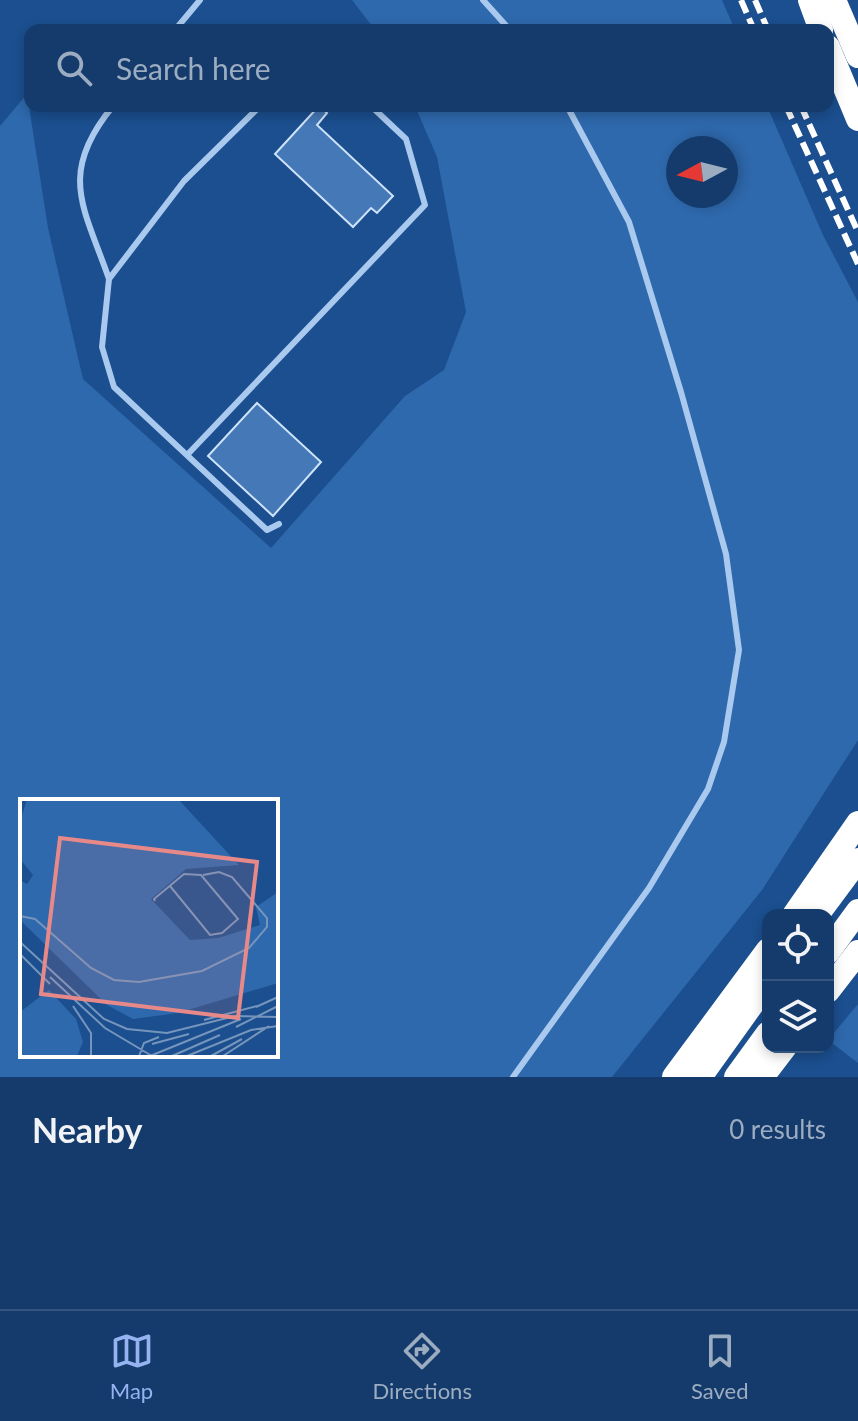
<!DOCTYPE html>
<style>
:root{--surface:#143b6b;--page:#214673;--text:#f1f3f6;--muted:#9dadc1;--line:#33557e;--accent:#95b2f1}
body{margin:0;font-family:Lato,sans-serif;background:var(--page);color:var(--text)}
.controls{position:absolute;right:24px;bottom:24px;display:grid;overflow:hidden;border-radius:16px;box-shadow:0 4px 12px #0003}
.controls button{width:72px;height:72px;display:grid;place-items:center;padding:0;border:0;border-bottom:2px solid var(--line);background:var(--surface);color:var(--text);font:40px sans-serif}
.compass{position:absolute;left:666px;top:136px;width:72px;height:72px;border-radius:50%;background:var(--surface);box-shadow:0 4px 12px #0003;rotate:263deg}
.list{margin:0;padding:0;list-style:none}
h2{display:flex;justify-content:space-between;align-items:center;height:104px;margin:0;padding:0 32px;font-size:34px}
h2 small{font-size:26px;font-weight:400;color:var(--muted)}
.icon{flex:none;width:44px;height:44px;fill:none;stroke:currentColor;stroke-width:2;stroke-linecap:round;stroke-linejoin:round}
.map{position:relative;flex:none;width:858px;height:1077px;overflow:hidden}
.search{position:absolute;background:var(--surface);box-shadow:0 4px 12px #0003;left:24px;right:24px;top:24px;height:88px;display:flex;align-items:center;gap:20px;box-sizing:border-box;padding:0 28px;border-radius:16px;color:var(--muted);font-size:30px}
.sheet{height:232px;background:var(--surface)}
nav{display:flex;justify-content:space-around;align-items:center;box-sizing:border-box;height:112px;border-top:2px solid var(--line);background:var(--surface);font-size:22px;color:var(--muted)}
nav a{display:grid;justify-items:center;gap:4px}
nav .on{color:var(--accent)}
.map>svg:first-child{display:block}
.green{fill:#2e69ad;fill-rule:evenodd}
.building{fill:#4478b7;stroke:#cfe3fa;stroke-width:2}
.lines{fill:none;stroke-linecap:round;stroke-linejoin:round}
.lane{stroke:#a9c9ee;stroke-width:6}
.highway{stroke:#fff;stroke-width:24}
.rail{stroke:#fff;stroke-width:6;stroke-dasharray:14 6;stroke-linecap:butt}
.inset-road{fill:none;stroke:#7695bc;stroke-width:2}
.view{fill:#e88989;fill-opacity:0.15;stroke:#e88989;stroke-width:4}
.inset-edge{fill:none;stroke:#fff;stroke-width:4}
</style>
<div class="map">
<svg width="858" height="1077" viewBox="0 0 858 1077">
<rect width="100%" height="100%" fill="#1b4f8f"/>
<!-- green -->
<g class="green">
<polygon points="352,0 722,0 735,30 375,30"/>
<path d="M27,94L48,228L83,379L271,548L405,396L444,370L466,312L437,157L415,106H767L823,235L858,302V740L762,890L612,1077H0V126ZM678,148H726V196H678ZM22,801H276V1055H22Z"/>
<polygon points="858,1004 858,1063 828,1040"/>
</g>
<!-- building -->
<g class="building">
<polygon points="319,106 327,113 317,125 393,196 377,213 371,208 353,227 275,154"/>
<polygon points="257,403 321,462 273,516 208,456"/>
</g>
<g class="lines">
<!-- lane -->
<g class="lane">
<polyline points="483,0 510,30"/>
<polyline points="175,30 200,0"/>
<polyline points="260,106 184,181 109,279 102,347 114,387 267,530 279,524"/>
<path d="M109,279C84,207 57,174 113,106"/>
<polyline points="188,454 425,205 406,139 371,106"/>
<polyline points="513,1077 649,888 708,789 724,742 739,650 726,554 681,392 629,222 567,106"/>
</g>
<!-- highway -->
<g class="highway">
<polyline points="810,0 821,30"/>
<polyline points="834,0 858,56"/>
<polyline points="828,47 858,119"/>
<polyline points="794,915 858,823"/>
<polyline points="817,915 858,860"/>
<polyline points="828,952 858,911"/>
<polyline points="828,991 858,952"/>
<polyline points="674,1077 768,950"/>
<polyline points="700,1077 768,982"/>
<polyline points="736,1077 768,1033"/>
<polyline points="762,1077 785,1047"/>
</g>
<!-- rail -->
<g class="rail">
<polyline points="741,0 754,30"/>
<polyline points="755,0 768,30"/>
<polyline points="786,106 858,264"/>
<polyline points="801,106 858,232"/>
</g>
</g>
<!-- overview -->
<g transform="translate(20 799)">
<rect width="258" height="258" fill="#1b4f8f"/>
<path d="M7,1H159L219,66L166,70L131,100L170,141L198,139L240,126L236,108L258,93V184L158,214L113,220L87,206L0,121V81L7,85L13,76L0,60V22ZM29,191L56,220L63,243L57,257H0V213Z" fill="#2e69ad"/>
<path class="inset-road" d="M135,102L134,100L164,75L181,76L218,120L202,134L190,136L150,87M0,117L15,120L71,169L94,181L119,183L182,172L229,149L247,128V119L212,78L199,73L183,76M0,143L84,220L107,230L147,234L215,217L258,218M0,155L30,185M30,178L85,229L132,257M53,207L71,234V257M236,208L258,198M184,221L237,207M216,228L258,207M132,245L169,235M119,257L124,244L139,238M130,257L221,220M152,257L200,236M167,257L231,231L258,227M191,257L222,240M203,257L249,227"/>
<path class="view" d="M40,39L237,63L218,219L21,195Z"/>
<rect width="258" height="258" class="inset-edge"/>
</g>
</svg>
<div class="controls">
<button><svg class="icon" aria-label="locate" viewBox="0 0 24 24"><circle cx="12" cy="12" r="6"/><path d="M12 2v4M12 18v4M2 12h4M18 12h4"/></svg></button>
<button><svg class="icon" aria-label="layers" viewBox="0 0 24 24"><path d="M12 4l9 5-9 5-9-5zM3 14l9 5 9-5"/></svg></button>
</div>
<svg class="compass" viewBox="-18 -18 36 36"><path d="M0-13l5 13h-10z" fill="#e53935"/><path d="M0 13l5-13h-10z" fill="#9dadc1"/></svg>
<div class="search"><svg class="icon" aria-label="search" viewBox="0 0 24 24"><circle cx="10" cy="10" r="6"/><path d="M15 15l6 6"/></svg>Search here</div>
</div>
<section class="sheet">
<h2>Nearby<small>0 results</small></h2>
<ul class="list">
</ul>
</section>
<nav>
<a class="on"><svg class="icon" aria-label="map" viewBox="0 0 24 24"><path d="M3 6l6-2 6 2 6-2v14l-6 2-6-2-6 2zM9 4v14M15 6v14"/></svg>Map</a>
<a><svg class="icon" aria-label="directions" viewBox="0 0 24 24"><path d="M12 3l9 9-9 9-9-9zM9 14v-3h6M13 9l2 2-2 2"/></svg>Directions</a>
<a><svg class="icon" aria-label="saved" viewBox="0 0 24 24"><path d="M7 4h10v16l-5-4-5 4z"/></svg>Saved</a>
</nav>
